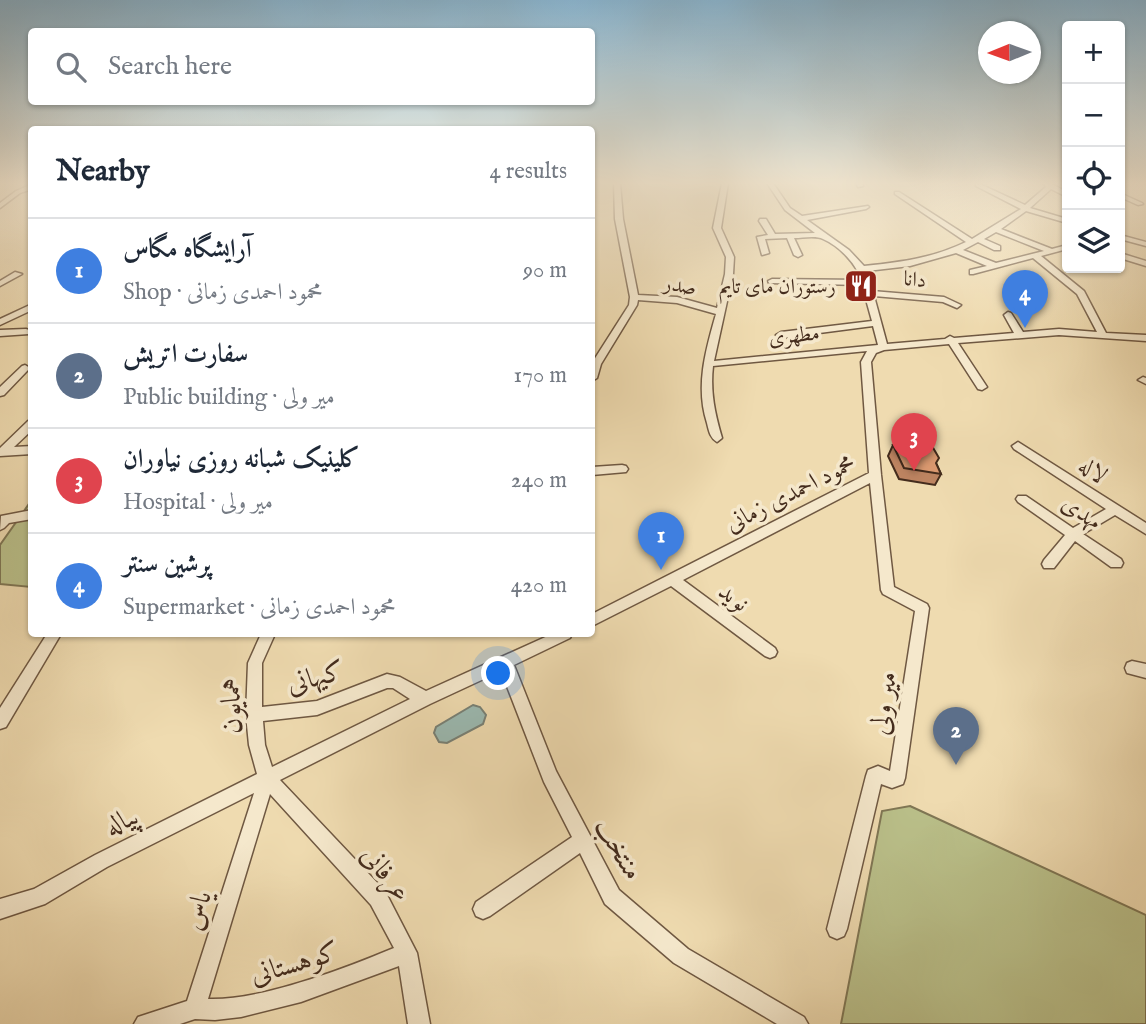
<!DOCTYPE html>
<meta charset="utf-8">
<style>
:root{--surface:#fff;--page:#f6f6f7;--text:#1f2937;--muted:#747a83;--line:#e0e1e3;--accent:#ea580c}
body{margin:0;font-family:"IM FELL English",Amiri,serif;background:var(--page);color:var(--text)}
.controls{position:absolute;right:21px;top:21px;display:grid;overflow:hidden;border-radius:7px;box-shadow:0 2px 5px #0004}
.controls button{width:63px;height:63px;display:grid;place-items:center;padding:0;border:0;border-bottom:2px solid var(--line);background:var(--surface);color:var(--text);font:35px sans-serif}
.compass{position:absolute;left:978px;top:21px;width:63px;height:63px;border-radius:50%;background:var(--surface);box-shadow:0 2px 5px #0004;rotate:269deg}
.you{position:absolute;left:499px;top:674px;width:24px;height:24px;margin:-18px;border:5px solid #fff;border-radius:50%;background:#1a73e8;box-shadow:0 0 0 10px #1a73e833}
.badge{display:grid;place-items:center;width:46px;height:46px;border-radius:50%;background:var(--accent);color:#fff;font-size:23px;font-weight:700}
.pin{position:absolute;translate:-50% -58px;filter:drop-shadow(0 2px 4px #0008)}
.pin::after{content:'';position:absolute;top:37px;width:24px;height:21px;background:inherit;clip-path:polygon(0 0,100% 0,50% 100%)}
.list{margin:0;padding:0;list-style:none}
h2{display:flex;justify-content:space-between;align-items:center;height:91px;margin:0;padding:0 28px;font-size:30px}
h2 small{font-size:23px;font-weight:400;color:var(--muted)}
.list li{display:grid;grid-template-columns:46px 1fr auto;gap:21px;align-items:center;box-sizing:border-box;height:105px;padding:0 28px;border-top:2px solid var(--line)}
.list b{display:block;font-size:26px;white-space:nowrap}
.list p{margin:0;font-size:23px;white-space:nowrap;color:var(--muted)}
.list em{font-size:23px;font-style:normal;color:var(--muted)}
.icon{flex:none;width:38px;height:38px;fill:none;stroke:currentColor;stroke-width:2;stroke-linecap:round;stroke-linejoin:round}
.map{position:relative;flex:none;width:1146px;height:1024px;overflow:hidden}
.search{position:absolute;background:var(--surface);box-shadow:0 2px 5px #0004;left:28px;top:28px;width:567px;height:77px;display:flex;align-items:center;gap:18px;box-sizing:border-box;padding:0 24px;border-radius:7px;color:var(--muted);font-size:26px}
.panel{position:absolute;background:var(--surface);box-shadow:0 2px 5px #0004;left:28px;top:126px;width:567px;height:511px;border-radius:7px}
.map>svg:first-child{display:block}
.green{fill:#bac08a;stroke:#7f7654;stroke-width:2}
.water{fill:#9bbab2;stroke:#788176;stroke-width:2}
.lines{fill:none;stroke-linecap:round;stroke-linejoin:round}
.street-casing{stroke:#6f5842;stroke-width:3}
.street{fill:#f5e8cc;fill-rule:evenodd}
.wall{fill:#bd8461;stroke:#442c1d;stroke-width:2}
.building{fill:#dc9a71;stroke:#442c1d;stroke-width:2}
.labels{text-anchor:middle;stroke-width:7;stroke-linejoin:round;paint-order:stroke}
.far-street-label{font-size:21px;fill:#442c1d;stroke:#f5e8cc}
.far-poi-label{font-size:21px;fill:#442c1d;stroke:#f5e8cc;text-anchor:end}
.street-label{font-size:24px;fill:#442c1d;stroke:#f5e8cc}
.near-street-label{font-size:28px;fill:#442c1d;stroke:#f5e8cc}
</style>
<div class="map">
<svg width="1146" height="1024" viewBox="0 0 1146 1024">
<rect width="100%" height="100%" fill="#efdbb0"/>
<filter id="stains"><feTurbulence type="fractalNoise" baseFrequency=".00286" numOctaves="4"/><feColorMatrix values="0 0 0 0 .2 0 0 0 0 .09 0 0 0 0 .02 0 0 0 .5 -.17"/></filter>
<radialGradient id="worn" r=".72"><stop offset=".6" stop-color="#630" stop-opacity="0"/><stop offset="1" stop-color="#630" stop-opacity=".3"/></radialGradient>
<!-- green -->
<g class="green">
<polygon points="31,501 31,587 0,584 0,545"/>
<polygon points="910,806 1146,915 1146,1024 841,1024 882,811"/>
</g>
<!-- water -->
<polygon class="water" points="473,705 480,707 486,715 483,724 447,743 439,742 434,733 436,727"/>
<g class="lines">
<!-- street casing -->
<g class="street-casing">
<g id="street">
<polygon points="592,183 596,183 592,186"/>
<path d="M614,183H620L623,219L638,295L677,297L717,308L725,274L726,257L713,228L722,183H728L721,228L734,257L733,274L714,361L878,345L873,326L781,338L776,335L781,332L872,321L862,285L769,283L768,281L772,279L861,280C857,264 839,246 823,239C816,235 803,238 794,238L802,255L798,257L794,255L787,238L765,239L769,253L762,255L757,237L768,235L759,221L760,219H766L775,234L815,233L785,210L767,183H773L790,208L802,216L868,206L869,207L866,209L807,220L849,250L864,266C902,262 933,258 966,242L895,194V192H899L972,239L1021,209L976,186V184H980L1025,205L1046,187L1043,183H1050L1067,192V197L1051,189L1030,208L1067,219V223L1026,211L1001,229L1052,249L1067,245V249L1041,256L1084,291L1106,333L1146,335V341L1059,335L958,343L987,387L982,390L978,389L949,344L884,350L876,353L871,362L881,475L894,587L927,604L929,608L905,778L903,784L892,788L881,784L847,929L844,936L837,939L830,936L827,929L866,776L868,770L878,766L890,771L915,611L883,594L881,590L870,483L683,580L775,648L777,652L775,656L770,658L765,656L671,586L592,626V614L869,473L861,362L867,351L713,366C710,392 715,414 722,438L717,442C710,438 709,431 707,423C695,386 706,349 716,314L677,303L638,300L637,305L601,364L597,378L592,381V363L629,305L630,297L615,219ZM996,232L1044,251L996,263L963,250L978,242L994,250H1000V246L984,239ZM956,253L987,266L970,270V274H973L1033,258L1077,294L1097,332L1059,329L1023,332L1011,313L1008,312L1004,315L1014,333L954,338L950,336L945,339L887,344L874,296L943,302L957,308L961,305L944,297L872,291L867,271L910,266Z"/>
<polygon points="856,183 862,183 863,186 858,187"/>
<polygon points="32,184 32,189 20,193 0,208 0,203 16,191"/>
<polygon points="1120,193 1142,203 1143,204 1138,205 1120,197"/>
<polygon points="1120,235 1146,242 1146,246 1120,239"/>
<polygon points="1120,253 1146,261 1146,266 1120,258"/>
<polygon points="15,272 22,274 0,286 0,281"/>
<polygon points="32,304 32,310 0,325 0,319"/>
<polygon points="26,329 29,330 29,334 0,336 0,330"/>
<polygon points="25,365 30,368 28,370 4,395 0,396 0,387 22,366"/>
<polygon points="1143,377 1146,378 1146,384 1138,380"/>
<polygon points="32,420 32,430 14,447 32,446 32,454 0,456 0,448 28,421"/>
<polygon points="1018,442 1146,523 1146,534 1115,515 1083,534 1121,559 1123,563 1121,567 1111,567 1075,541 1054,568 1044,568 1042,564 1044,560 1065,535 1018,502 1016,499 1018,496 1026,496 1073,528 1106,509 1014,449 1012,446"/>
<polygon points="622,465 626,466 628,469 626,472 592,475 592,467"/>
<polygon points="32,510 32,519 9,523 4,528 0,530 1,516"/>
<polygon points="47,634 61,634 6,727 0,729 0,708"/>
<path d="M261,634H275L262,663V707L317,701L387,674L400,677L426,691L552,634H572L570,638L514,665L556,771L619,890L688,949L804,1017L808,1024H777L674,963L605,904L580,853L490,916L483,919L476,916L473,909L476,902L572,837L544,782L501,671L430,704L280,780L385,891L417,953L430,1024H408L399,966L301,1002L241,1017L215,1020L195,1019L180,1024H134L138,1017L187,1001L254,793L107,867L45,904L0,919V899L34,889L95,855L257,774L249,745L246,715L248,663ZM387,688H393L410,699L272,767L265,745L263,721L317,715ZM270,794L371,905L394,948C346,968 260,1001 208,999Z"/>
<polygon points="1132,661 1146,664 1146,678 1127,673 1125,668 1127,663"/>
</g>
</g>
<!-- street -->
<use href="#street" class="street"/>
</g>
<!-- wall -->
<polygon class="wall" points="893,445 936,463 941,474 935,485 899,479 888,456"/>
<!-- building -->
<polygon class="building" points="893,445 932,446 939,458 936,463 941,474 904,468"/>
<!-- sky -->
<linearGradient id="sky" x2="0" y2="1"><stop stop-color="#89b6d2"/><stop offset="0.56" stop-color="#f8efdb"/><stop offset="1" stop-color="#f8efdb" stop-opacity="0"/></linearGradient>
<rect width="1146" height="327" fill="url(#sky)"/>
<!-- icons -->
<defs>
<g id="restaurant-square" transform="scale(1.75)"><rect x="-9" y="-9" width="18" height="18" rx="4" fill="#8f2418" stroke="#f5e8cc"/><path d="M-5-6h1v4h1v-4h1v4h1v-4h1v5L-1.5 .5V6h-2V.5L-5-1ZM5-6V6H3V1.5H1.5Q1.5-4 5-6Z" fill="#fff"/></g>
</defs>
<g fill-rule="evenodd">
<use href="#restaurant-square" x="861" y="286"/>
</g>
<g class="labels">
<!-- far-street labels -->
<g class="far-street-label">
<text transform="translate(915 279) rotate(5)" y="7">دانا</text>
<text transform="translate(680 285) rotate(9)" y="7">صدر</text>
<text transform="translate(794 335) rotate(-6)" y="7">مطهری</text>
</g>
<!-- far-poi labels -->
<g class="far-poi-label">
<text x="836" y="293">رستوران مای تایم</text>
</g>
<!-- street labels -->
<g class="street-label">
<text transform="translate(1093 470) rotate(33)" y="8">لاله</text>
<text transform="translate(790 493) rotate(-27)" y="8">محمود احمدی زمانی</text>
<text transform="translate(1082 512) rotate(34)" y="8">مهدی</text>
<text transform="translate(734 597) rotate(37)" y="8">نوید</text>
</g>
<!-- near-street labels -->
<g class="near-street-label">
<text transform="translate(315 676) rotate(-15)" y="10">کیهانی</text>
<text transform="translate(882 703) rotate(-82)" y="10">میر ولی</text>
<text transform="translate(230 706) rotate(-92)" y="10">همایون</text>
<text transform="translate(121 820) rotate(-27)" y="10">پیاله</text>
<text transform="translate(620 848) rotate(59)" y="10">منتخب</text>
<text transform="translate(387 873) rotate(52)" y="10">عرفانی</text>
<text transform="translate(196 910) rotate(-73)" y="10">یاس</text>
<text transform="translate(294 962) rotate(-16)" y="10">کوهستانی</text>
</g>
</g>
<rect width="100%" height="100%" filter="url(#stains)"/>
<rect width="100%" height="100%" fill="url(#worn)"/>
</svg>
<div class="controls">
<button>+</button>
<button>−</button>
<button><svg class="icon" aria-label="locate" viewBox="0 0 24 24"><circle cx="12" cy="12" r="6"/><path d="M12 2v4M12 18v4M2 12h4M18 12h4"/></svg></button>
<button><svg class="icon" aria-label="layers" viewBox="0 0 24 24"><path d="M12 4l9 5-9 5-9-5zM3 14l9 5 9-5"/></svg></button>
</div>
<svg class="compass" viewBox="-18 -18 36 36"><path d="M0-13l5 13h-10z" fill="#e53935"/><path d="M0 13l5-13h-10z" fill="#747a83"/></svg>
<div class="you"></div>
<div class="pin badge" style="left:661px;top:570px;background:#3f7fe0">1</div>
<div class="pin badge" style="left:956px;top:765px;background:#5c6f8a">2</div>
<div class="pin badge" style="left:914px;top:471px;background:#e0444e">3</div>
<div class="pin badge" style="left:1025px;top:328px;background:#3f7fe0">4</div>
<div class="search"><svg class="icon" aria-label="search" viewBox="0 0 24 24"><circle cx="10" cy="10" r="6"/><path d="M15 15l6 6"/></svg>Search here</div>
<section class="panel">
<h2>Nearby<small>4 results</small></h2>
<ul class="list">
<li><span class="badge" style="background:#3f7fe0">1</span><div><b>آرایشگاه مگاس</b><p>Shop · محمود احمدی زمانی</p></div><em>90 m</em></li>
<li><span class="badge" style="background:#5c6f8a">2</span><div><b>سفارت اتریش</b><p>Public building · میر ولی</p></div><em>170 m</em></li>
<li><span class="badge" style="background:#e0444e">3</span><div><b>کلینیک شبانه روزی نیاوران</b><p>Hospital · میر ولی</p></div><em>240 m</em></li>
<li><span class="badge" style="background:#3f7fe0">4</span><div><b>پرشین سنتر</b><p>Supermarket · محمود احمدی زمانی</p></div><em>420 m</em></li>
</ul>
</section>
</div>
